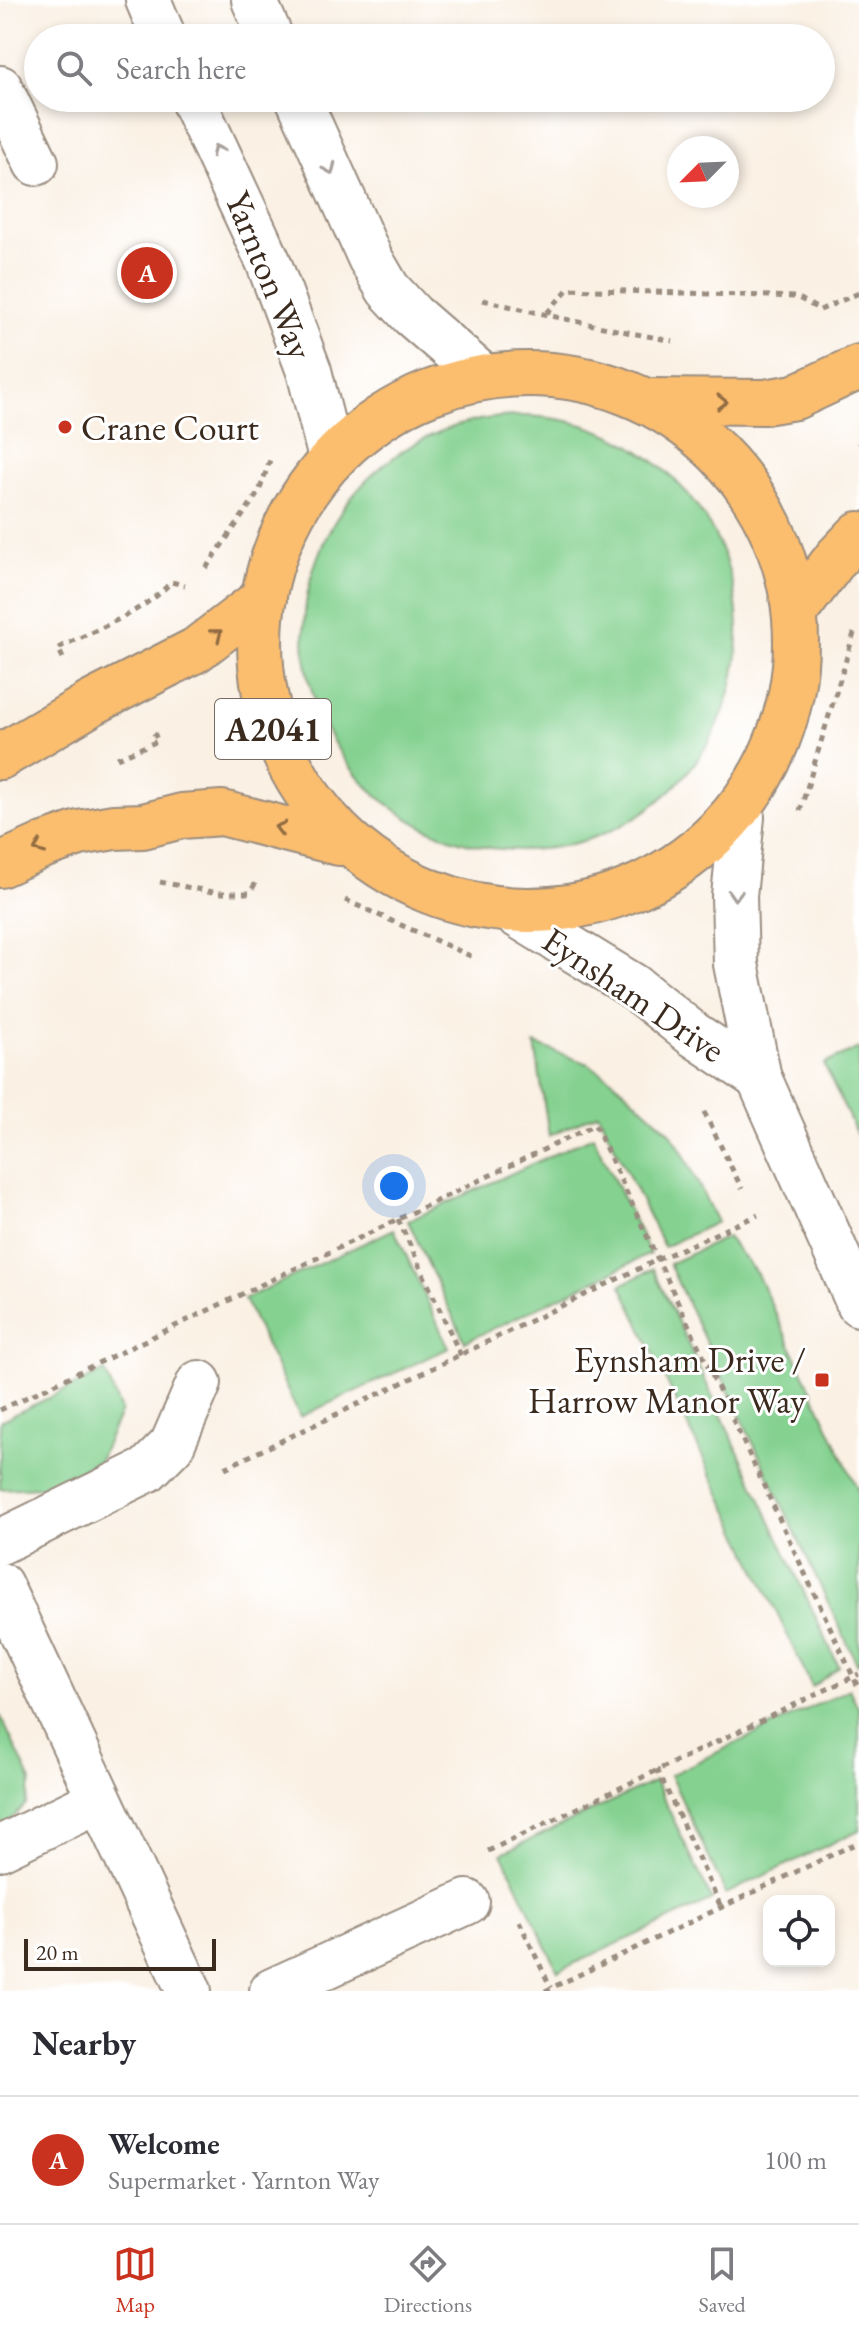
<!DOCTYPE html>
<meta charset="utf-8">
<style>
:root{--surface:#fff;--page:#f7f7f7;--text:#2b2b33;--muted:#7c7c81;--line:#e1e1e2;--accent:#c8321e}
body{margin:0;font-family:"EB Garamond",serif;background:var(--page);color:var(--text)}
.controls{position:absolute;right:24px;bottom:24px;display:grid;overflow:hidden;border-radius:16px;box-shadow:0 4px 12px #0003}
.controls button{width:72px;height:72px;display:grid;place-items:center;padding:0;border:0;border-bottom:2px solid var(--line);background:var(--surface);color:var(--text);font:40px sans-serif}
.compass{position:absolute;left:667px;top:136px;width:72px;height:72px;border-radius:50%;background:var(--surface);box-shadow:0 4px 12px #0003;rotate:246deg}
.scale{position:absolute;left:24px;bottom:20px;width:192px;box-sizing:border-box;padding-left:8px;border:4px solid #3b2a1e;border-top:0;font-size:22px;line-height:28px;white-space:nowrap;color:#3b2a1e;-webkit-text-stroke:6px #fff;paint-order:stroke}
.you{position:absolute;left:394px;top:1186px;width:28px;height:28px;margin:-20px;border:6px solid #fff;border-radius:50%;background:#1a73e8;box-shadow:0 0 0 12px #1a73e833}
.badge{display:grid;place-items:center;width:52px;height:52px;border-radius:50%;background:var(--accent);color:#fff;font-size:26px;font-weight:700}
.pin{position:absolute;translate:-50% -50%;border:4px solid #fff;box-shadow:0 2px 8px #0006}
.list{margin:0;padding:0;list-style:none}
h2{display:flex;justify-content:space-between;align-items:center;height:104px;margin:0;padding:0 32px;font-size:34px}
h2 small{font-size:26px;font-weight:400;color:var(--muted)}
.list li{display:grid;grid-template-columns:52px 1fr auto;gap:24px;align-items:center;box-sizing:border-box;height:128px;padding:0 32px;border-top:2px solid var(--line)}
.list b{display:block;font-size:30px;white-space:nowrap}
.list p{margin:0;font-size:26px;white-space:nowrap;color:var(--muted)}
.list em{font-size:26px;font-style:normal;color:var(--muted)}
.icon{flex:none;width:44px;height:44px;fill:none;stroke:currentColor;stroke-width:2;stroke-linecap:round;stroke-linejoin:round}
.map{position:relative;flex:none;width:859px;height:1991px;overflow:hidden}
.search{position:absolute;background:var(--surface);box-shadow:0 4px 12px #0003;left:24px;right:24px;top:24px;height:88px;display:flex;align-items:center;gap:20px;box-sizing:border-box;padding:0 28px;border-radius:44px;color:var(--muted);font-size:30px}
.sheet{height:232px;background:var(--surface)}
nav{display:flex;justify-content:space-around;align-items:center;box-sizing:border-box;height:112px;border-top:2px solid var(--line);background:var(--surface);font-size:22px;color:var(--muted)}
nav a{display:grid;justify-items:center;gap:4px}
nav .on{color:var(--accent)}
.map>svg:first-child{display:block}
.green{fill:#84d190;stroke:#607e57;stroke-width:2}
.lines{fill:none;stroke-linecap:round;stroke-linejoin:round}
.minor-casing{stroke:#9a8d80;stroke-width:48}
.major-casing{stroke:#9a8d80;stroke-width:48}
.path{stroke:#9a8d80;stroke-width:5;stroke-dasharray:6 6;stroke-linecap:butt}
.minor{stroke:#fff;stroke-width:44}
.major{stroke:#fbbd6e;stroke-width:44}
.oneway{stroke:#a79f9a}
.oneway2{stroke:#916c42}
.poi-dot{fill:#c8321e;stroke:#fff;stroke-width:3}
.labels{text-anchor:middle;stroke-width:6;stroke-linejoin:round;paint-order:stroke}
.shield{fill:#fff;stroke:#766a62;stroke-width:2}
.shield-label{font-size:34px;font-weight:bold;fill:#3b2a1e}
.street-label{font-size:36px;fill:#3b2a1e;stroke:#fff}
.poi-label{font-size:36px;fill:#3b2a1e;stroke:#fff;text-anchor:start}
</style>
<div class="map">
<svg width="859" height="1991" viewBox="0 0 859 1991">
<rect width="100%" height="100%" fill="#fff"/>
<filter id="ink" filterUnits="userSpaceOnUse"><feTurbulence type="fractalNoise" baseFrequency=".0125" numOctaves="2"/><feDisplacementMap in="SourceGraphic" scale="16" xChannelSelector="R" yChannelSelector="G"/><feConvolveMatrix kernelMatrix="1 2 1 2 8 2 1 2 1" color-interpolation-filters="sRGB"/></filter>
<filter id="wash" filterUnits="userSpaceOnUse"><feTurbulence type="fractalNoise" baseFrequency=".006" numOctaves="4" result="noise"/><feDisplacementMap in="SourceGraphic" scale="32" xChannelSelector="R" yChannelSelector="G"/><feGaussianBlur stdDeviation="1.8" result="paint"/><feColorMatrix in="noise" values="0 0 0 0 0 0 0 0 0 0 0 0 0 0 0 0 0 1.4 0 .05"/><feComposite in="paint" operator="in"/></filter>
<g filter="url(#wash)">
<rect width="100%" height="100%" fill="#faf0e3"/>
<!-- green -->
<g class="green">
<circle cx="521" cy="633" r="217"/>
<polygon points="535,1044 586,1063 613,1080 670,1132 683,1153 717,1222 664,1247 598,1113 549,1136"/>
<polygon points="859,1048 859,1139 824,1064"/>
<polygon points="593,1136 650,1254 465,1342 408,1221"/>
<polygon points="394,1229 449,1348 300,1417 244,1299"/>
<polygon points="727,1237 757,1274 859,1492 859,1663 857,1664 669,1264"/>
<polygon points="653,1269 839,1667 812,1687 621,1285"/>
<polygon points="105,1371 121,1411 98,1462 44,1487 0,1489 0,1421"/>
<polygon points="849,1689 859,1709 859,1830 726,1894 670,1775"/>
<polygon points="0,1715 31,1781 26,1804 10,1821 0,1826"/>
<polygon points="655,1781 712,1900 558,1971 502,1853"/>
</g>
</g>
<g filter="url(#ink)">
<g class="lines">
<!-- minor casing -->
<g class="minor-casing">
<g id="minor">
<polyline points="148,0 164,38"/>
<polyline points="254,0 271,38"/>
<polyline points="0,88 36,163"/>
<polyline points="192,98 268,261 309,371 331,458"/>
<polyline points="298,98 370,258 388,289 412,315 480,374"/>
<polyline points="742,817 734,896 736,964 759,1078 859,1304"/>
<polyline points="509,910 633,986 693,1034 759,1078"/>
<polyline points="0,1542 147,1470 172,1445 199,1383"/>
<polyline points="0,1585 189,1991"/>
<polyline points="0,1848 99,1800"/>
<polyline points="272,1991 467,1902"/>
</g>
</g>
<!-- major casing -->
<g class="major-casing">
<g id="major">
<circle cx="528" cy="642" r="268"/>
<polyline points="649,401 765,402 795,397 859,367"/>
<polyline points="796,611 837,557 859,534"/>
<polyline points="0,757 92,703 196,650 264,598"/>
<polyline points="0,865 42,846 79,833 114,827 143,826 182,816 222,813 339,843"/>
</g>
</g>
<!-- path -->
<g class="path">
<path d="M483,300C546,315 609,329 673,341"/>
<polyline points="820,310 859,293"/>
<polyline points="547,313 568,289 797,297 820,310"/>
<polyline points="859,443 859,444"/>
<polyline points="206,568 259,492 271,457"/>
<path d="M63,658L58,648C94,630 145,612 171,582L185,585"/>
<polyline points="117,758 158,741 154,733"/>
<polyline points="800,811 855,630"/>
<polyline points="160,882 218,893 250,893 257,880"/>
<polyline points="345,900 475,958"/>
<polyline points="704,1112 742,1189"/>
<polyline points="398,1219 461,1356"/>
<polyline points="0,1410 595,1125 859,1689"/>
<polyline points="225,1468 659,1259 758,1215"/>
<polyline points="657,1769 721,1907"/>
<polyline points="488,1851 859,1674"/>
<polyline points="519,1921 551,1988"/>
<polyline points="545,1991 859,1842"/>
</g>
<!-- minor -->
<use href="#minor" class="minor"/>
<!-- major -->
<use href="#major" class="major"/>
</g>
<!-- one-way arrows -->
<defs><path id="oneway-chevron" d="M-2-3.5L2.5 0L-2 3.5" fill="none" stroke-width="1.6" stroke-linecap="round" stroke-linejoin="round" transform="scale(2)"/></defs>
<g class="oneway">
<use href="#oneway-chevron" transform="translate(217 150) rotate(-115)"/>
<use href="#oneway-chevron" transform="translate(330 169) rotate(66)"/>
<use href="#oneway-chevron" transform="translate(735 895) rotate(93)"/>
</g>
<g class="oneway2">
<use href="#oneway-chevron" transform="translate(722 402)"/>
<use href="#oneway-chevron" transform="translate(217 634) rotate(-38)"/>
<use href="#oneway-chevron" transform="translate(280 828) rotate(-166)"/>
<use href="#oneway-chevron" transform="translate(39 848) rotate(157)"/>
</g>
</g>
<!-- markers -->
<g class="poi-dot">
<circle cx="65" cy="427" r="8"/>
<rect x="814" y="1372" width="16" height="16" rx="4"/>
</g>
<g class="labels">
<!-- shield labels -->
<rect class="shield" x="215" y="699" width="116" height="60" rx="6"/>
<g class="shield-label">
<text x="273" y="741">A2041</text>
</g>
<!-- street labels -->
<g class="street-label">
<text transform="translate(270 275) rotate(68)" y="13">Yarnton Way</text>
<text transform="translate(634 994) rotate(34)" y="13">Eynsham Drive</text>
</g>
<!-- poi labels -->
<g class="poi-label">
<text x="81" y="440">Crane Court</text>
<text x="806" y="1372" text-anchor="end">Eynsham Drive /<tspan x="806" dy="41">Harrow Manor Way</tspan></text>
</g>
</g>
</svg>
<div class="controls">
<button><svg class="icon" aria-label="locate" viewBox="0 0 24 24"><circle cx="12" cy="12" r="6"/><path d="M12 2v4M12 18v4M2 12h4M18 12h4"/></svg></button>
</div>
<svg class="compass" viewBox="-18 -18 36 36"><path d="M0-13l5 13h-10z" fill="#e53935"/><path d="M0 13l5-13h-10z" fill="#7c7c81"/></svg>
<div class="scale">20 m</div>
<div class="you"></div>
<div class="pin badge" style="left:147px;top:273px">A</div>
<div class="search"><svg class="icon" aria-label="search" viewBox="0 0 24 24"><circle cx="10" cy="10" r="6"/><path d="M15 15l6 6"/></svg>Search here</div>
</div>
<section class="sheet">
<h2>Nearby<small></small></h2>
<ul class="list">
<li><span class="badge">A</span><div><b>Welcome</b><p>Supermarket · Yarnton Way</p></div><em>100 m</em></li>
</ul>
</section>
<nav>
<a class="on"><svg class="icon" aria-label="map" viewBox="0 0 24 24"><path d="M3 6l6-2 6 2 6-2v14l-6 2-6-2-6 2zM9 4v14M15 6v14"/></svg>Map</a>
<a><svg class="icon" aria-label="directions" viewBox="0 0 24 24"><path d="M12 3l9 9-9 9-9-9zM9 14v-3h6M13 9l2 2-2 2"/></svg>Directions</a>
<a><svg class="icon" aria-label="saved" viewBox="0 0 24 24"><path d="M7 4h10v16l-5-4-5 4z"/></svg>Saved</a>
</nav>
